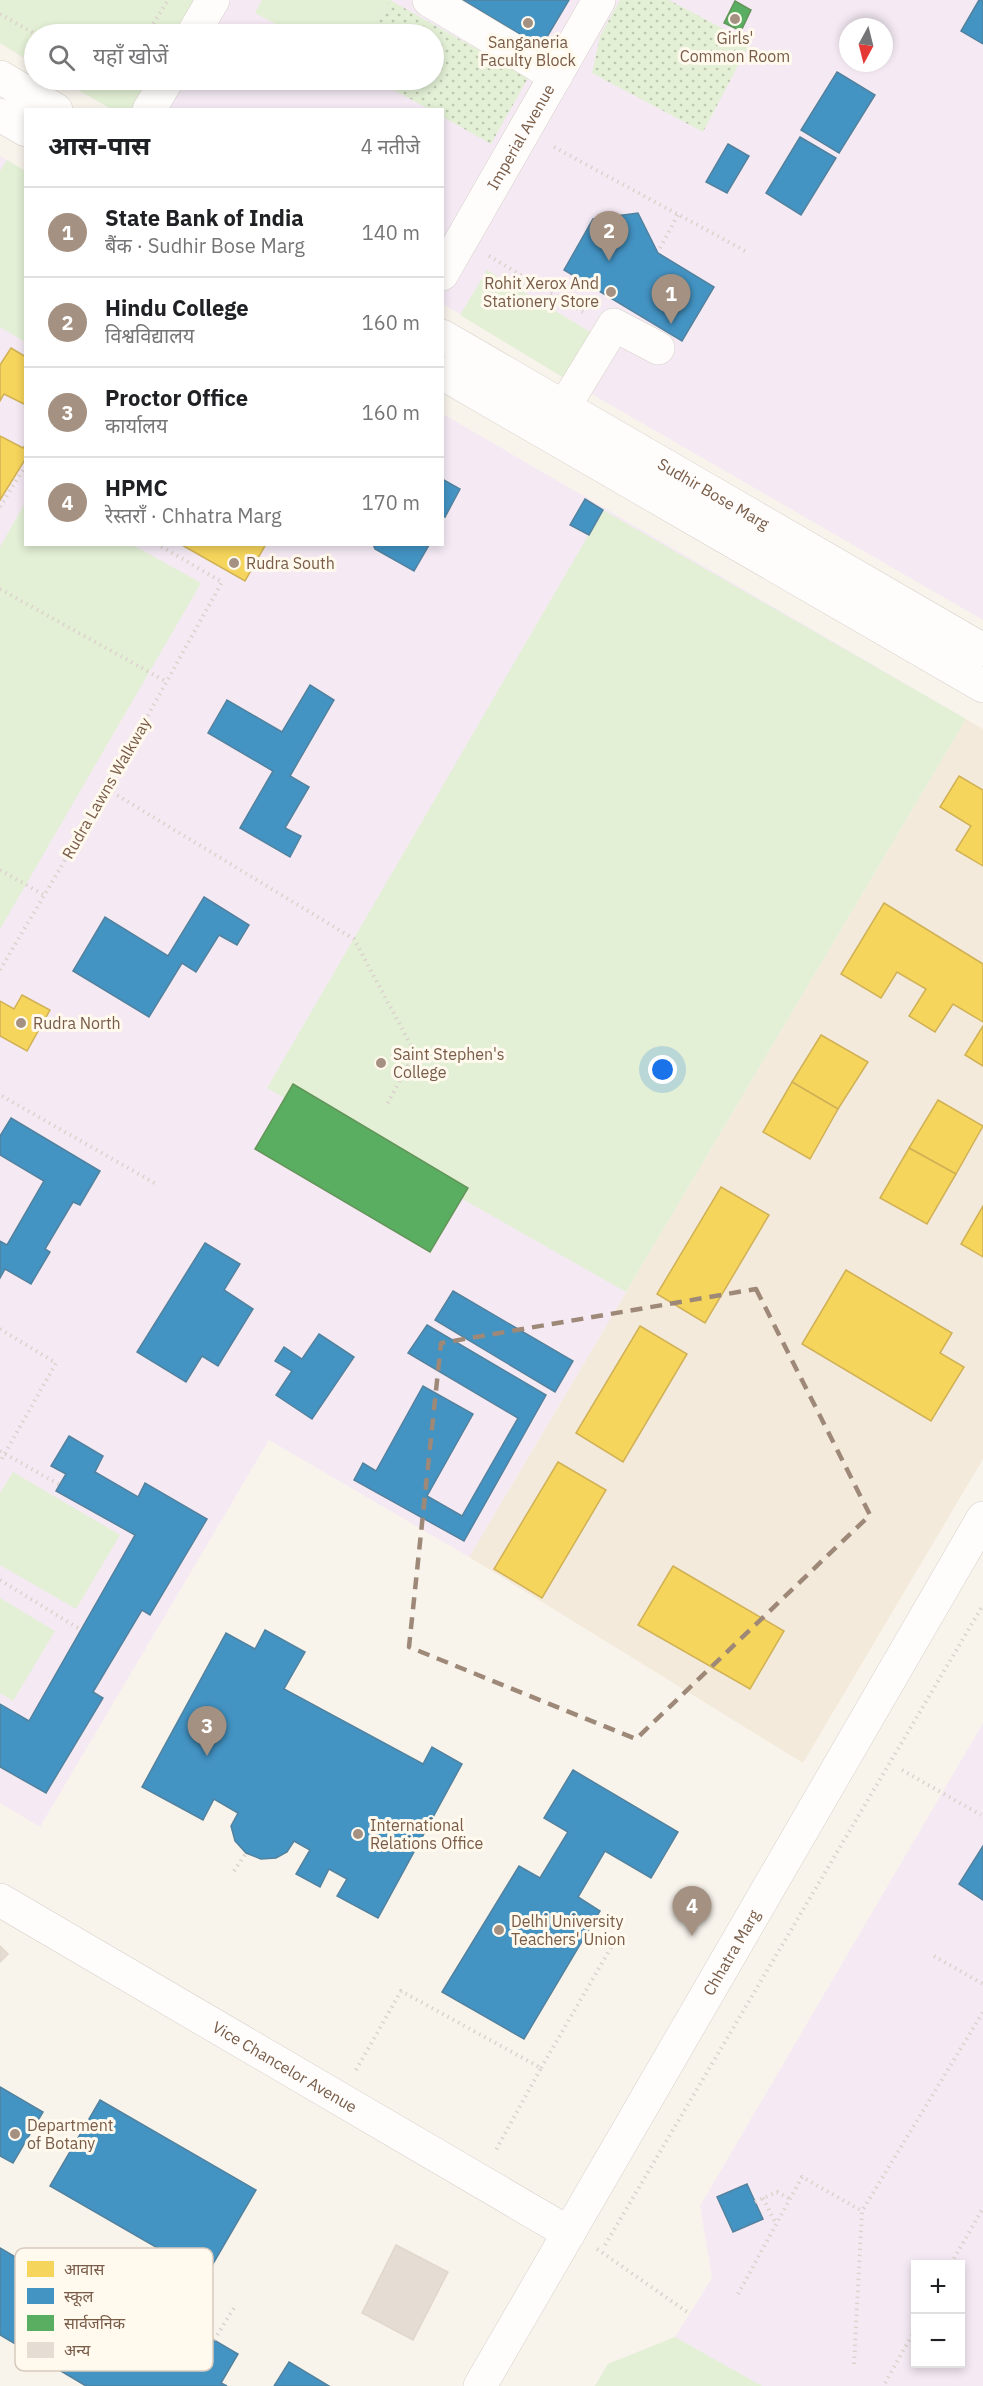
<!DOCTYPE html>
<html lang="hi">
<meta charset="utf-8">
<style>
:root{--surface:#fff;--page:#f2f2f2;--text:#202124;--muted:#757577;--line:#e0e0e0;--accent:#a59181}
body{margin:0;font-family:"IBM Plex Sans","Noto Sans Devanagari",sans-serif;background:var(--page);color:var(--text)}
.controls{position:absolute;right:18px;bottom:18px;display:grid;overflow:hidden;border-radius:0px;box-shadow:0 3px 9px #0003}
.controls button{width:54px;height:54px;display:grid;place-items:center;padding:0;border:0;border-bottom:2px solid var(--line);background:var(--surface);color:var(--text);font:30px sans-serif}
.compass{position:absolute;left:839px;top:18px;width:54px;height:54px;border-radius:50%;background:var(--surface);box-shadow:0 3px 9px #0003;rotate:187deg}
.you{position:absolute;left:663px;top:1070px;width:21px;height:21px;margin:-15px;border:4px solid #fff;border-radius:50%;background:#1a73e8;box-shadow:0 0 0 9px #1a73e833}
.badge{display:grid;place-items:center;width:39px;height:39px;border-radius:50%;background:var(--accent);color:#fff;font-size:20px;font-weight:700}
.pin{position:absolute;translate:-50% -50px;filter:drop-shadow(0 2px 3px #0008)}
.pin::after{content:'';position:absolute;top:32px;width:21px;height:18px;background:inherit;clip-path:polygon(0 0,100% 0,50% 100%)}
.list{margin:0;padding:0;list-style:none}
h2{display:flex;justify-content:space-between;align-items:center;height:78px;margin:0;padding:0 24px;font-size:26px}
h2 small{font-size:20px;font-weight:400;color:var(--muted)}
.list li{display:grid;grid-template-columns:39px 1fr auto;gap:18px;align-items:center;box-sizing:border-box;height:90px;padding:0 24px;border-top:2px solid var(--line)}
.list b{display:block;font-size:22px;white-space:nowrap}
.list p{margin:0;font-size:20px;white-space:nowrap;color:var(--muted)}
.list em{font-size:20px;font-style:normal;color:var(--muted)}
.icon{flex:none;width:33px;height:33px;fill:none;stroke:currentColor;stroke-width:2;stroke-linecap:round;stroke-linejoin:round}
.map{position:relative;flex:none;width:983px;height:2386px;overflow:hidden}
.search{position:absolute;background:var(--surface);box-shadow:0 3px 9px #0003;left:24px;top:24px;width:420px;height:66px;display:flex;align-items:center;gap:15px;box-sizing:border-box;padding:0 21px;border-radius:33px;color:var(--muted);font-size:22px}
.panel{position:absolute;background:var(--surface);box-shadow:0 3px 9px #0003;left:24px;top:108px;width:420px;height:438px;border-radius:0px}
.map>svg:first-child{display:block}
.residential{fill:#f4eadb}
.education{fill:#f5eaf4;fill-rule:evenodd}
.grass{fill:#e3f0d5}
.garden{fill:url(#garden-dots)}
.homes{fill:#f6d55c;stroke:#d0b156;stroke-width:1.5}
.schools{fill:#4393c3;stroke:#53829e;stroke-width:1.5}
.public{fill:#5aae61;stroke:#63955a;stroke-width:1.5}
.building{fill:#e5dcd3;stroke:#e1d7cd;stroke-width:1.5}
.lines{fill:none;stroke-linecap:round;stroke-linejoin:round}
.minor-casing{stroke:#d7d1ca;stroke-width:34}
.path{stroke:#dbd3cd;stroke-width:4;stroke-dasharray:1.5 4.5;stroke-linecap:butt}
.minor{stroke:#fefdfc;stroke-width:33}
.marked{fill:none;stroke:#9e8978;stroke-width:4.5;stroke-dasharray:12 8;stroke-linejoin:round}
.poi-dot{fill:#a59181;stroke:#fff9ee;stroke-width:2}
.labels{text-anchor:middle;stroke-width:6;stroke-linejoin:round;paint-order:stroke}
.poi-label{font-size:16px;fill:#795c48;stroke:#fff9ee;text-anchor:start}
.street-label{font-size:16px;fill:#795c48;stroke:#fff9ee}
.key{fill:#fff9ee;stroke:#d7cabc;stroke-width:1.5}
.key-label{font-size:16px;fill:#795c48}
</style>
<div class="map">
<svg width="983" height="2386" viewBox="0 0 983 2386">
<defs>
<pattern id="garden-dots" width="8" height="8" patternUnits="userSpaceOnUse" patternTransform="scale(1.5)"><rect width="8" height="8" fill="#e3f0d5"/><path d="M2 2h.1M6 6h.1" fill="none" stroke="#bdc6af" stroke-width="1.8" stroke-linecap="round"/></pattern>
</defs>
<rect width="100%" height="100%" fill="#f8f4ec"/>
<!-- residential -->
<polygon class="residential" points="966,719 983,729 983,1459 803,1763 469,1557"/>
<!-- education -->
<g class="education">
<path d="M0,0H983V620L569,381L443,304L442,110L111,109L61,80H434V34H34V64L0,43ZM848,27H884V63H848Z"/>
<polygon points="0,156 25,171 26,544 442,544 443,414 966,719 469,1557 269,1440 40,1827 0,1803"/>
<path d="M983,1723V2386H595L608,2364L675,2337L712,2278L700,2206ZM916,2264H960V2364H916Z"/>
</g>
<!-- grass -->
<g class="grass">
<polygon points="0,0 194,0 174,34 34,34 34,64 0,43"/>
<polygon points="262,0 390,0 370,34 294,34 255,13"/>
<polygon points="61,80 148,80 130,110 111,109"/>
<polygon points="7,160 25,171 25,342 0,327 0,171"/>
<polygon points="487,270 597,336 569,381 460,315"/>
<polygon points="25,503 26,544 133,545 201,583 0,929 0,547"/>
<polygon points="603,510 966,719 626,1292 267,1088"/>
<polygon points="13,1472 120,1535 76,1609 0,1565 0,1493"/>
<polygon points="0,1598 55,1631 13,1701 0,1693"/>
<polygon points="675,2337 762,2386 595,2386 608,2364"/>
</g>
<!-- garden -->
<g class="garden">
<polygon points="390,0 528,78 491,144 443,117 442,110 429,109 375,80 434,80 434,34 370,34"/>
<polygon points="620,0 669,0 750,43 703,132 592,73 600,36"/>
</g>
<!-- homes -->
<g class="homes">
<polygon points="11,348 26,357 26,405 4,394 0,401 0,365"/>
<polygon points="0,436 23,448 26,444 26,458 0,500"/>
<polygon points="180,544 266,544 245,581"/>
<polygon points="959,776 983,790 983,866 956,850 971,826 940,807"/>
<polygon points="884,903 983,964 983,1022 953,1004 935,1032 909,1016 926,989 897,972 881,998 841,974"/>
<polygon points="22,995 50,1010 27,1051 0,1036 0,1001 14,1009"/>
<polygon points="983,1026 983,1066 965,1055"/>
<polygon points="821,1035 868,1062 838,1109 792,1082"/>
<polygon points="792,1082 838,1109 810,1159 763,1132"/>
<polygon points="938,1100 983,1126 956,1174 909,1148"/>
<polygon points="909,1148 956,1174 927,1224 880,1198"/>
<polygon points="721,1187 769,1215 705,1323 657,1294"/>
<polygon points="983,1206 983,1257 961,1244"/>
<polygon points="846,1270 952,1333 940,1353 964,1367 931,1421 802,1344"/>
<polygon points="640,1326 687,1354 623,1462 576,1433"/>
<polygon points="558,1462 606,1490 542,1598 494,1569"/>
<polygon points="673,1566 784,1631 750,1689 638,1625"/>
</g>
<!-- schools -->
<g class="schools">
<polygon points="463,0 569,0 541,47"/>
<polygon points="979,0 983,0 983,44 961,31"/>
<polygon points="837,72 875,95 839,153 801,130"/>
<polygon points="800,137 836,158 801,215 766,193"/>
<polygon points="728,144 749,156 727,193 706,182"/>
<polygon points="638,213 658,253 714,287 682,341 564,270 593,219"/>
<polygon points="442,479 460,489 445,517 442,516"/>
<polygon points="585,499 603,510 589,535 570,525"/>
<polygon points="373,544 428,544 429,545 414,571 375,549"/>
<polygon points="310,685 334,700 290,776 309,787 285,828 301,836 290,857 240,828 273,771 208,733 227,700 282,732"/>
<polygon points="204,897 249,925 237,945 219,935 196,972 182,963 149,1017 73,971 105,917 168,956"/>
<polygon points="11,1118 100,1171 80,1205 73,1202 45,1249 50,1252 31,1284 5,1269 0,1278 0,1241 7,1245 44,1181 0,1155 0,1136"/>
<polygon points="205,1243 240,1264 224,1290 253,1309 218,1366 202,1356 186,1382 137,1352"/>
<polygon points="453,1291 573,1361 555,1392 435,1320"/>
<polygon points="427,1325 546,1395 464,1541 354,1480 363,1463 376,1471 423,1386 473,1414 427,1496 462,1516 518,1418 408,1353"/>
<polygon points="319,1334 354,1357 312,1419 276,1395 292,1371 275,1361 284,1347 302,1359"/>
<polygon points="69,1436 103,1456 95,1472 138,1497 145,1483 207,1519 150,1615 142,1610 93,1692 103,1698 46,1793 0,1767 0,1704 29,1721 135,1535 56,1491 66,1474 51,1466"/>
<polygon points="265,1630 305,1652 284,1689 423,1764 432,1747 462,1764 378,1918 337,1896 347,1879 329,1869 320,1887 296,1874 310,1850 294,1841 287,1852 276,1858 261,1859 246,1853 235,1841 231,1826 238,1813 214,1799 203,1820 142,1787 226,1633 255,1649"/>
<polygon points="573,1770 678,1832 651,1878 605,1851 578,1897 600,1911 524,2039 442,1992 519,1866 540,1878 568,1832 544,1818"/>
<polygon points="983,1846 983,1900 959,1884"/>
<polygon points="0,2087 43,2112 13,2163 0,2156"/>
<polygon points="100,2100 256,2190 206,2276 50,2186"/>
<polygon points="747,2184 763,2219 733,2232 717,2197"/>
<polygon points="0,2248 46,2275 41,2284 164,2357 185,2323 238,2354 221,2383 227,2386 86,2386 0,2335"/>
<polygon points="289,2362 329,2386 274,2386"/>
</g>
<!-- public -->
<g class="public">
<polygon points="735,1 751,10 741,31 724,23"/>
<polygon points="293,1084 468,1188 430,1252 255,1149"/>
</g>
<!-- building -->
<g class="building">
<polygon points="0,1946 8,1954 0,1962"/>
<polygon points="396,2245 448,2272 413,2340 362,2313"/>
</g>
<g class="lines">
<!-- minor casing -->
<g class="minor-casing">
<g id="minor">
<polyline points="429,0 556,76"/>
<polyline points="193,34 213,0"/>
<polyline points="0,77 56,110"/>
<polyline points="149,110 167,80"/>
<polyline points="0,115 26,130"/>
<path id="s1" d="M442,274L599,0"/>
<path id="s2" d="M442,336L983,650"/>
<polyline points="442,373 983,686"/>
<polyline points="564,407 614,325 658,348"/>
<path id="s3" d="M0,1900L569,2233"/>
<path id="s4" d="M480,2386L983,1518"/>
</g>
</g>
<!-- path -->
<g class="path">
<polyline points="0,14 35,34"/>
<polyline points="147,34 168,0"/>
<polyline points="111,80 118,84 120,80"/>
<polyline points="554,147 749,253"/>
<polyline points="660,248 679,213"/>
<polyline points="489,256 583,312"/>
<polyline points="0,507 24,468 26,469"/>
<polyline points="0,589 167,682"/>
<polyline points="107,789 354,939 415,1053 386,1106"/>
<polyline points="0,870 44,895"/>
<polyline points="0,970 107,789 222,582 157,544"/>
<polyline points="2,1096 158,1185"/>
<polyline points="0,1329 56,1363 0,1462"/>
<polyline points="0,1451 60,1485"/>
<polyline points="0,1580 81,1630"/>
<polyline points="902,1770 981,1815"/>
<polyline points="234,1871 246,1853"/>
<polyline points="934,1956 983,1984"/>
<polyline points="541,2068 620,1932"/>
<polyline points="356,2070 401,1991 541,2068 495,2152"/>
<polyline points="763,2198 776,2224"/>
<polyline points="755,2202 777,2192 790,2199"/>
<polyline points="605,2245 983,1605"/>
<polyline points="597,2249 690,2314"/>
<polyline points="951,2264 983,2208"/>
<polyline points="738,2294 802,2177 862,2211"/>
<polyline points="214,2340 234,2308"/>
<polyline points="854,2364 862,2211 983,2012"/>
<polyline points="885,2383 916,2328"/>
</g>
<!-- minor -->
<use href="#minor" class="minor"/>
</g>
<!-- marked area -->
<path class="marked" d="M756,1289L870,1515L636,1739L409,1647L441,1343Z"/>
<!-- markers -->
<g class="poi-dot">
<circle cx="735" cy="19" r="6"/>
<circle cx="528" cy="23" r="6"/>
<circle cx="611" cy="292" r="6"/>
<circle cx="234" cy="563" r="6"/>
<circle cx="21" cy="1023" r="6"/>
<circle cx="381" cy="1063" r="6"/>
<circle cx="358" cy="1834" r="6"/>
<circle cx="499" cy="1930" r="6"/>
<circle cx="15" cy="2134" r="6"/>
</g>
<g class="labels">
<!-- poi labels -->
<g class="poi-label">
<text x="735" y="44" text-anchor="middle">Girls'<tspan x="735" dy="18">Common Room</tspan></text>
<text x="528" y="48" text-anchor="middle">Sanganeria<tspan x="528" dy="18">Faculty Block</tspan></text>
<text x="599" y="289" text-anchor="end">Rohit Xerox And<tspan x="599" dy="18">Stationery Store</tspan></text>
<text x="246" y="569">Rudra South</text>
<text x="33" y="1029">Rudra North</text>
<text x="393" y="1060">Saint Stephen's<tspan x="393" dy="18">College</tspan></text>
<text x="370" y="1831">International<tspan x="370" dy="18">Relations Office</tspan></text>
<text x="511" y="1927">Delhi University<tspan x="511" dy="18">Teachers' Union</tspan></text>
<text x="27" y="2131">Department<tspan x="27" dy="18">of Botany</tspan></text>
</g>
<!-- street labels -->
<g class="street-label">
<text dy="6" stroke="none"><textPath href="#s1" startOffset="158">Imperial Avenue</textPath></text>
<text dy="6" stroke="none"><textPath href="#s2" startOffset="314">Sudhir Bose Marg</textPath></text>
<text transform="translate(106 788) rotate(-60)" y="6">Rudra Lawns Walkway</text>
<text dy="6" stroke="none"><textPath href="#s4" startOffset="501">Chhatra Marg</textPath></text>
<text dy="6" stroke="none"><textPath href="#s3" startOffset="330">Vice Chancelor Avenue</textPath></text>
</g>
</g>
<!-- legend -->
<rect x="15" y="2248" width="198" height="123" rx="9" class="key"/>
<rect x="27" y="2261" width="27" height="16" fill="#f6d55c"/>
<rect x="27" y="2288" width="27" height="16" fill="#4393c3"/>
<rect x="27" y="2315" width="27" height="16" fill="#5aae61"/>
<rect x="27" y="2342" width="27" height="16" fill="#e5dcd3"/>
<g class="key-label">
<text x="64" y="2275">आवास</text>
<text x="64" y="2302">स्कूल</text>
<text x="64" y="2329">सार्वजनिक</text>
<text x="64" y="2356">अन्य</text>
</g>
</svg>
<div class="controls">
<button>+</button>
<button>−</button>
</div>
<svg class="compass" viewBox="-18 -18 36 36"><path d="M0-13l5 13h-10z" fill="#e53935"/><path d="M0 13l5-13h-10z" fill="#757577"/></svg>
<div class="you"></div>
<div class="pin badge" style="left:671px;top:324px">1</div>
<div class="pin badge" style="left:609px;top:261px">2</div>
<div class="pin badge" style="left:207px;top:1756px">3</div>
<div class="pin badge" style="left:692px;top:1936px">4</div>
<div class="search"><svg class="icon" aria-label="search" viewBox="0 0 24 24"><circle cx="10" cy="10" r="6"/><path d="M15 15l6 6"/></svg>यहाँ खोजें</div>
<section class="panel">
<h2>आस-पास<small>4 नतीजे</small></h2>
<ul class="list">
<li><span class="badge">1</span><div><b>State Bank of India</b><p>बैंक · Sudhir Bose Marg</p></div><em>140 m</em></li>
<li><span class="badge">2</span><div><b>Hindu College</b><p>विश्वविद्यालय</p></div><em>160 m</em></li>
<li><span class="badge">3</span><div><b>Proctor Office</b><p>कार्यालय</p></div><em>160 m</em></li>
<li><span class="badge">4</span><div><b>HPMC</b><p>रेस्तराँ · Chhatra Marg</p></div><em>170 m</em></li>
</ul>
</section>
</div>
